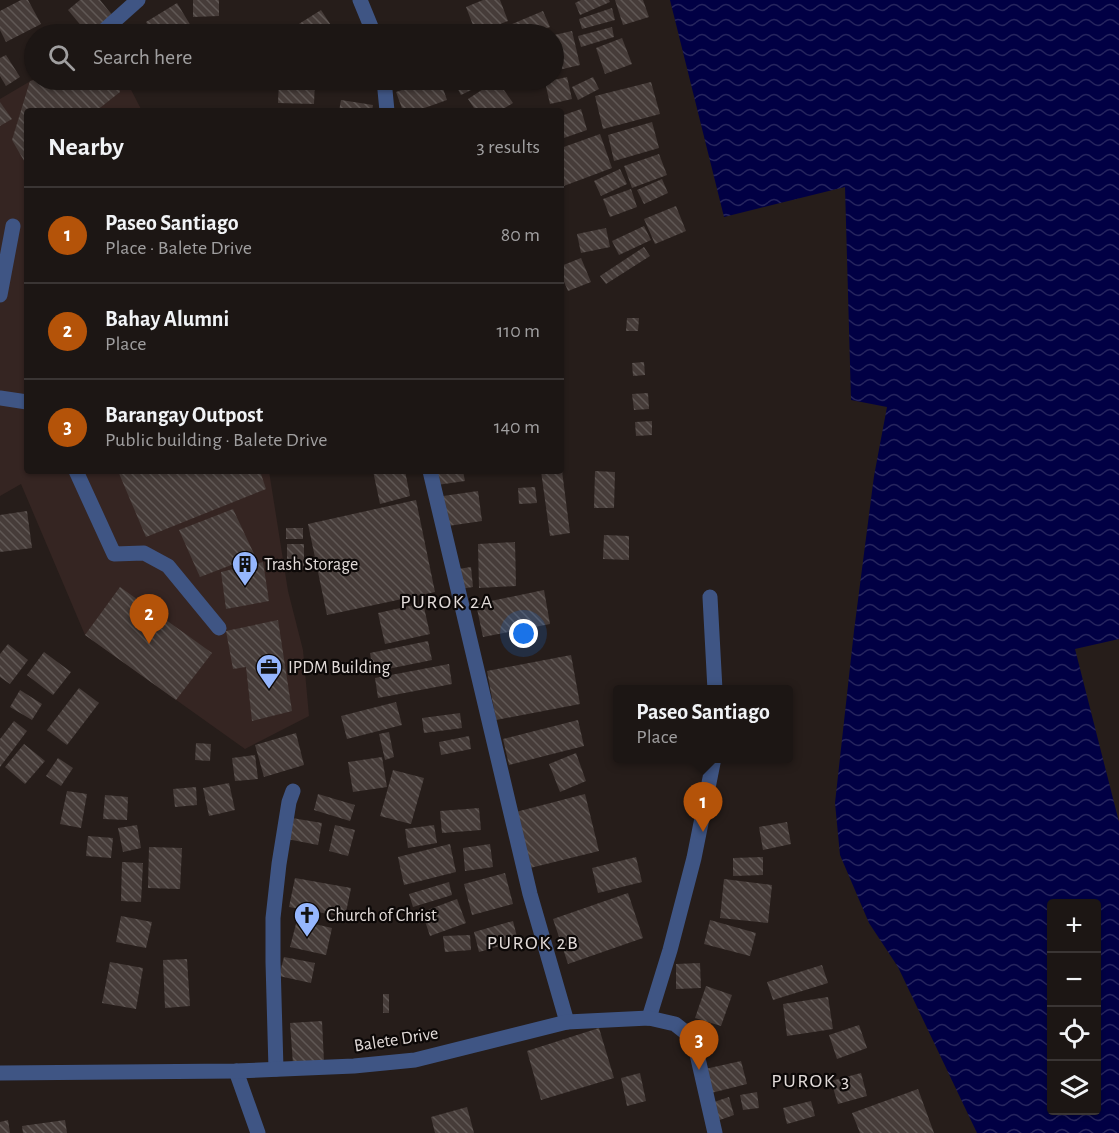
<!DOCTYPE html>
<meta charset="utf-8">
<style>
:root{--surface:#1c1614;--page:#292322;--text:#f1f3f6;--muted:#a09fa0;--line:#3a3534;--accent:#b45309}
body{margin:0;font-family:"Alegreya Sans",sans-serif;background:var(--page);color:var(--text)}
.controls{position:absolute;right:18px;bottom:18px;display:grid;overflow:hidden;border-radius:6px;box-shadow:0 2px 4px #0004}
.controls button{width:54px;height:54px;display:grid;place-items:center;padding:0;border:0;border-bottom:2px solid var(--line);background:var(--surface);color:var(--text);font:30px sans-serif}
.you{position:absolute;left:524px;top:634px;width:21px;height:21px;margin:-15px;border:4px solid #fff;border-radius:50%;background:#1a73e8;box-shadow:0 0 0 9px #1a73e833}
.badge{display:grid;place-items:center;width:39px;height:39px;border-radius:50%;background:var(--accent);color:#fff;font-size:20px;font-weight:700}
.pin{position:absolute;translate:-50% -50px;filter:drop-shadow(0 2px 3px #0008)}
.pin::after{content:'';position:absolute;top:32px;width:21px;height:18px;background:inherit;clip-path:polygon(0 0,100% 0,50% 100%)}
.popup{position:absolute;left:613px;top:685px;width:180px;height:78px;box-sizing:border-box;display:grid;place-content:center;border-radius:6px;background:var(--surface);filter:drop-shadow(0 2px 4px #0005);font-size:20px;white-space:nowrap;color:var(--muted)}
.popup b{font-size:22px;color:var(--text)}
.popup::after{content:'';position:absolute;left:50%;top:100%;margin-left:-12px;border:12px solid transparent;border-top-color:var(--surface)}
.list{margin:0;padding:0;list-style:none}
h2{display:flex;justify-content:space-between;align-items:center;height:78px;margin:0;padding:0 24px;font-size:26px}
h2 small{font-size:20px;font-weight:400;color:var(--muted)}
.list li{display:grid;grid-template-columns:39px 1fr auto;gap:18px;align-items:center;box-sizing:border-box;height:96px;padding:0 24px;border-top:2px solid var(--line)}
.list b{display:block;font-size:22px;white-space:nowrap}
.list p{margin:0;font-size:20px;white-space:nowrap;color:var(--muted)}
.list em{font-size:20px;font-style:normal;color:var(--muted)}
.icon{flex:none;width:33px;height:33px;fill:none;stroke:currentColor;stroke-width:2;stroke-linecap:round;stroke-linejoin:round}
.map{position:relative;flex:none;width:1119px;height:1133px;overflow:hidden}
.search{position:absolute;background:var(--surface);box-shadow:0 2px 4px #0004;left:24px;top:24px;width:540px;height:66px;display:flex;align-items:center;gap:15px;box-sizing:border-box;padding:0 21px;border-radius:33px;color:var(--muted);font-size:22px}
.panel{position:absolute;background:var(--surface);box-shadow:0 2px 4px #0004;left:24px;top:108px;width:540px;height:366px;border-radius:6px}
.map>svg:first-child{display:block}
.built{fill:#352522}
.water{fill:url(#water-waves);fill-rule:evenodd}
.building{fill:url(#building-back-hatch)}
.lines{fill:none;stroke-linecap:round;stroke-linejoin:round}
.minor{stroke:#3f5584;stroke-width:15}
.labels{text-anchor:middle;stroke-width:4.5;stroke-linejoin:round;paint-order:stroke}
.poi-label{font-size:18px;fill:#e2dbd9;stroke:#0c0807;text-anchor:start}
.street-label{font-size:18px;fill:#e2dbd9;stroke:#0c0807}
.neighbourhood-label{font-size:20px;letter-spacing:1.5px;fill:#e2dbd9;stroke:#0c0807}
</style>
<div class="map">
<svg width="1119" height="1133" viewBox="0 0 1119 1133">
<defs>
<pattern id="water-waves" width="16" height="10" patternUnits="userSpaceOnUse" patternTransform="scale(1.5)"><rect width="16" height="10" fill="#010044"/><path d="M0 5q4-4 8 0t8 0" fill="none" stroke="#26255e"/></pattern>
<pattern id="building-back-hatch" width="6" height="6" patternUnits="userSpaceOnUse" patternTransform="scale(1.5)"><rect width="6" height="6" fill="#463c39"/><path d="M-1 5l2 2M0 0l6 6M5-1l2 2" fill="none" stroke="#605855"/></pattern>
</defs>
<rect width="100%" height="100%" fill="#261d1a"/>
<!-- built -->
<polygon class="built" points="34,79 126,80 142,111 27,111 27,471 269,471 288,591 303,650 309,716 245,749 85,635 21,484 0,496 0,99"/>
<!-- water -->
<path class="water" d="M670,0H1119V639L1075,649L1119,822V1133H977L898,967L869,923L840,855L835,803L854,631L874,476L887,407L851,400L845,187L724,217ZM1052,904H1096V1110H1052Z"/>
<!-- building -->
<g class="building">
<polygon points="21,0 28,0 41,24 6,42 0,30 0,11"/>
<polygon points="80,0 100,0 113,16 88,34 68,10"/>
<polygon points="193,0 219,0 219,16 193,17"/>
<polygon points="483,0 500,0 508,21 476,33 466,7"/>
<polygon points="581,0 609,0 610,2 580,15 575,3"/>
<polygon points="615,0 643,0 649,17 623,25"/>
<polygon points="177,3 194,31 188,34 153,34 146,22"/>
<polygon points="612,8 615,20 582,29 579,19"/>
<polygon points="321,10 336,33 334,34 283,34"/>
<polygon points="543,11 550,27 533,34 509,34 505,27"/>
<polygon points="612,27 614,37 581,47 578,36"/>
<polygon points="572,31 580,65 554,71 554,35"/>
<polygon points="622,38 632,64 605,74 596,48"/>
<polygon points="6,55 20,77 6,86 0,76 0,58"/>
<polygon points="567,77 572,99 550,104 545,82"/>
<polygon points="593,77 599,89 578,100 572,87"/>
<polygon points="34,80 119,80 120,92 96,111 27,111 27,166 12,140 30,81"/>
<polygon points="165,80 189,80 171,89"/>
<polygon points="279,80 315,80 314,104 278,103"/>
<polygon points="431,80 440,80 447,100 416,111 403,111 396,92"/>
<polygon points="453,80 492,80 461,95"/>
<polygon points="497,80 513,103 500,111 476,111 468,99"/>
<polygon points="651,82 660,114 603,129 595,96"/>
<polygon points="341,100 373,105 372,111 339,111"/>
<polygon points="0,102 12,119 0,126"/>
<polygon points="581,109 587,130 561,139 561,116"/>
<polygon points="652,122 659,148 614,161 608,135"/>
<polygon points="600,134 612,168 561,187 561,148"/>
<polygon points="659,154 667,175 632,188 624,166"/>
<polygon points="620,169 627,184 601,196 594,181"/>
<polygon points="662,179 668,193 644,204 637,190"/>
<polygon points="631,189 637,207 610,217 603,199"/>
<polygon points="676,206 686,231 655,244 644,219"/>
<polygon points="644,226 651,240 619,255 612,241"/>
<polygon points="606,228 610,247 581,253 577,234"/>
<polygon points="644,247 650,256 606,284 600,276"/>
<polygon points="581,258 591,282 568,291 561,275 561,266"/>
<polygon points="627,318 639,318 638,331 626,331"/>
<polygon points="644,362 645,375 633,376 632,363"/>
<polygon points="648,393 649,409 634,410 632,394"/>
<polygon points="652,421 652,435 636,436 635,422"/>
<polygon points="118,471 260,471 266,489 146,537"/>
<polygon points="373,471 405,471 410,496 380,504"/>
<polygon points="435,471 463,471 465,481 437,485"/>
<polygon points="541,471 562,471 570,533 550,536"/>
<polygon points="595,471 615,472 614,508 594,508"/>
<polygon points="535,487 537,503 519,504 518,488"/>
<polygon points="478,491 482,521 448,526 443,496"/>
<polygon points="416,500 435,592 327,615 308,524"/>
<polygon points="233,509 255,556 200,577 179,530"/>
<polygon points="27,511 32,548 0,552 0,515"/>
<rect x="286" y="528" width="17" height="11"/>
<polygon points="604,535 629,536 629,560 603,559"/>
<polygon points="515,542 516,586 479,588 478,544"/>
<rect x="287" y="544" width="17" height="26"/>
<polygon points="263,562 269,601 226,609 221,572"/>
<polygon points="471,567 473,587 460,589 458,569"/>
<polygon points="120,587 212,653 176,700 85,635"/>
<polygon points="544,590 550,624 483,637 476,604"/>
<polygon points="423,603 430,634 385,644 378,613"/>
<polygon points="278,620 292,711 252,721 246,667 233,669 226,631"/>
<polygon points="428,641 432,660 373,672 370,653"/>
<polygon points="8,644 28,660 10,684 0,677 0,654"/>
<polygon points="44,652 71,672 53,695 27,675"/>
<polygon points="571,655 580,704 496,720 487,671"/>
<polygon points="449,664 452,684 378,698 375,678"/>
<polygon points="79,688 99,703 67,745 47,730"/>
<polygon points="20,690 42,704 32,720 10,707"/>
<polygon points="396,702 402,725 347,739 341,716"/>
<polygon points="460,713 462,728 424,733 422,718"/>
<polygon points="578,720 584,746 509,765 503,739"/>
<polygon points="14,721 27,731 0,767 0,739"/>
<polygon points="389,732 394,757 385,760 379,734"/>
<polygon points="296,733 304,765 264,777 255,745"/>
<polygon points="469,736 471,749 441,755 439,742"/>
<polygon points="196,743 211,744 210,761 195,760"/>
<polygon points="24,744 45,761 25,784 5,767"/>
<polygon points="576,753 586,781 560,792 549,764"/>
<polygon points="255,755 258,779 235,781 232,758"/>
<polygon points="382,757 387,787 353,792 348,762"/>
<polygon points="58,758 73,768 61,786 46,776"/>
<polygon points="393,770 424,778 411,824 380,816"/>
<polygon points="229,783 235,810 209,816 203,788"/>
<polygon points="196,787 197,805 175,807 173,789"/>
<polygon points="67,791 87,794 81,828 60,824"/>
<polygon points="318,794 355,805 350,821 314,810"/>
<polygon points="585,794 599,851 526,869 512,813"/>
<polygon points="105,795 128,797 127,820 103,819"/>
<polygon points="479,808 481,830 442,833 440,811"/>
<polygon points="292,818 322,823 318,845 287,839"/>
<polygon points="787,822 791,844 763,850 759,827"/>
<polygon points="137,825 141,848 123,852 118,828"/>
<polygon points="335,825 355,830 348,856 329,851"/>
<polygon points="434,825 437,843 408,848 405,829"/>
<polygon points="88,836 113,838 111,858 86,856"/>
<polygon points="450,844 456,872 404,885 398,857"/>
<polygon points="490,844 493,867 465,871 463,848"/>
<polygon points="149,847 182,848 180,889 148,888"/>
<polygon points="636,857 642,882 598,893 592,868"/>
<polygon points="763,857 763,875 733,876 733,858"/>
<polygon points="122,862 143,863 141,902 121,901"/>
<polygon points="505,873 513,904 472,915 464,884"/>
<polygon points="295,878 351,888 345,917 289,907"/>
<polygon points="724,879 772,885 768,923 720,918"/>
<polygon points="449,882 452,895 413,907 409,894"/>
<polygon points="628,893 643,938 568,964 553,919"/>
<polygon points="457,899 466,923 430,936 422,912"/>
<polygon points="121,916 152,922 146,948 116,942"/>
<polygon points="297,920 332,928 326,955 290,947"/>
<polygon points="710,920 756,933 750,956 704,944"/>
<polygon points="513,921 518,941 479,952 474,932"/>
<polygon points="470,935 471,950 445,952 443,936"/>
<polygon points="284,957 315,963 311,983 279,976"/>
<polygon points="187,959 190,1006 165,1008 163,960"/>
<polygon points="110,962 143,968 136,1009 102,1003"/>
<polygon points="700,963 701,988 676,989 676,964"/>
<polygon points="822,965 828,983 773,1000 767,982"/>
<polygon points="706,986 732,995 721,1026 695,1018"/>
<rect x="383" y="994" width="6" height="19"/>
<polygon points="828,997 833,1029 787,1036 783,1004"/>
<polygon points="322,1021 324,1062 293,1064 290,1023"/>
<polygon points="859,1025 867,1048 837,1059 829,1035"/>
<polygon points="599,1028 614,1078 541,1100 527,1051"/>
<polygon points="741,1061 747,1084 711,1093 705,1069"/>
<polygon points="640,1073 646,1101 627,1106 621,1078"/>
<polygon points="861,1073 867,1096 838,1104 831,1081"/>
<polygon points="918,1089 934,1133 860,1133 852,1113"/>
<polygon points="757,1092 759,1108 743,1110 740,1095"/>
<polygon points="729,1097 734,1115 714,1122 708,1104"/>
<polygon points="811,1101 815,1116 787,1124 783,1108"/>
<polygon points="467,1107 474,1133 435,1133 431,1117"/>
<polygon points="8,1120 10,1133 0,1133 0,1122"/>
<polygon points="65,1120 67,1133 23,1133 22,1126"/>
</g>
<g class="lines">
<!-- minor -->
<g class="minor">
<polyline points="360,0 374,34"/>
<polyline points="100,34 138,0"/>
<polyline points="384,80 387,111"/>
<polyline points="0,295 13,226"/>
<polyline points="0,398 27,402"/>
<polyline points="76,471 114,554 144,553 168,566 219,628"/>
<polyline points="430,471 530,894 567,1022"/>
<polyline points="710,597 715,690"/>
<polyline points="649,1018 670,950 694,858 714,758"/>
<polyline points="276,1069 273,962 273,918 279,864 289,802 293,791"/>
<polyline points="236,1071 258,1133"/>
<polyline points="0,1073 236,1071 354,1066 415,1060 567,1022 649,1018 675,1024 689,1035 697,1054 715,1133"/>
</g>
</g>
<!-- icons -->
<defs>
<g id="building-pin" transform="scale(1.35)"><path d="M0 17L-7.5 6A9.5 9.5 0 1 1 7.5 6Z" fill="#95b6fd" stroke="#0c0807"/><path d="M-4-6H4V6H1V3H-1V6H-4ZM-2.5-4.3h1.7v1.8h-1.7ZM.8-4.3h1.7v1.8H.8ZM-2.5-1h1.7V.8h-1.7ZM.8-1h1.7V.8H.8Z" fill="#111"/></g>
<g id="office-pin" transform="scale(1.35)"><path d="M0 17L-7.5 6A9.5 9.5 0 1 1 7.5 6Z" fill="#95b6fd" stroke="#0c0807"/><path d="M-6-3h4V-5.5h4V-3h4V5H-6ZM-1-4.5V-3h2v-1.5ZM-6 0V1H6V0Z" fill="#111"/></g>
<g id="church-pin" transform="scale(1.35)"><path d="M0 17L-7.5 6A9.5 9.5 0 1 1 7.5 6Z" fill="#95b6fd" stroke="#0c0807"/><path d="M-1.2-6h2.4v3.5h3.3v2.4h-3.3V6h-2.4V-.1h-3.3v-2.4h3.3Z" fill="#111"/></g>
</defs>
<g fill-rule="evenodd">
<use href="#building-pin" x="245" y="564"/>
<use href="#office-pin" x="269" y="667"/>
<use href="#church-pin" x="307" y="915"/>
</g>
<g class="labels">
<!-- poi labels -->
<g class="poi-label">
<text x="264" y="570">Trash Storage</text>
<text x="288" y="673">IPDM Building</text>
<text x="326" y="921">Church of Christ</text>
</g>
<!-- street labels -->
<g class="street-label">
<text transform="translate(396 1039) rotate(-9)" y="6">Balete Drive</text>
</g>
<!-- neighbourhood labels -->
<g class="neighbourhood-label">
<text x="447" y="608">PUROK 2A</text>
<text x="533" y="949">PUROK 2B</text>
<text x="811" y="1087">PUROK 3</text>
</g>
</g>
</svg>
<div class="controls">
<button>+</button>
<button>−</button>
<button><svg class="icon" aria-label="locate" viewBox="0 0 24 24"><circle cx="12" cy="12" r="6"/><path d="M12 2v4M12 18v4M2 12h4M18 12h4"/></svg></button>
<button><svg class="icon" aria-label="layers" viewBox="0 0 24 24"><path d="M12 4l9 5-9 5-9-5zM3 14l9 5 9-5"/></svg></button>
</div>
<div class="you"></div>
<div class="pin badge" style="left:703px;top:832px">1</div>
<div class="popup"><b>Paseo Santiago</b>Place</div>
<div class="pin badge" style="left:149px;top:644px">2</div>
<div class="pin badge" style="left:699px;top:1070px">3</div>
<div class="search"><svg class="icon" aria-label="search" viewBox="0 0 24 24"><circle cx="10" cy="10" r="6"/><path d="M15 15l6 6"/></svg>Search here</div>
<section class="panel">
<h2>Nearby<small>3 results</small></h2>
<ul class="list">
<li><span class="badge">1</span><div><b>Paseo Santiago</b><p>Place · Balete Drive</p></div><em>80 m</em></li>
<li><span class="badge">2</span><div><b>Bahay Alumni</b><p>Place</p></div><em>110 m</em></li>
<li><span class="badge">3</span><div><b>Barangay Outpost</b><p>Public building · Balete Drive</p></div><em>140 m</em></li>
</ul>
</section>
</div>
